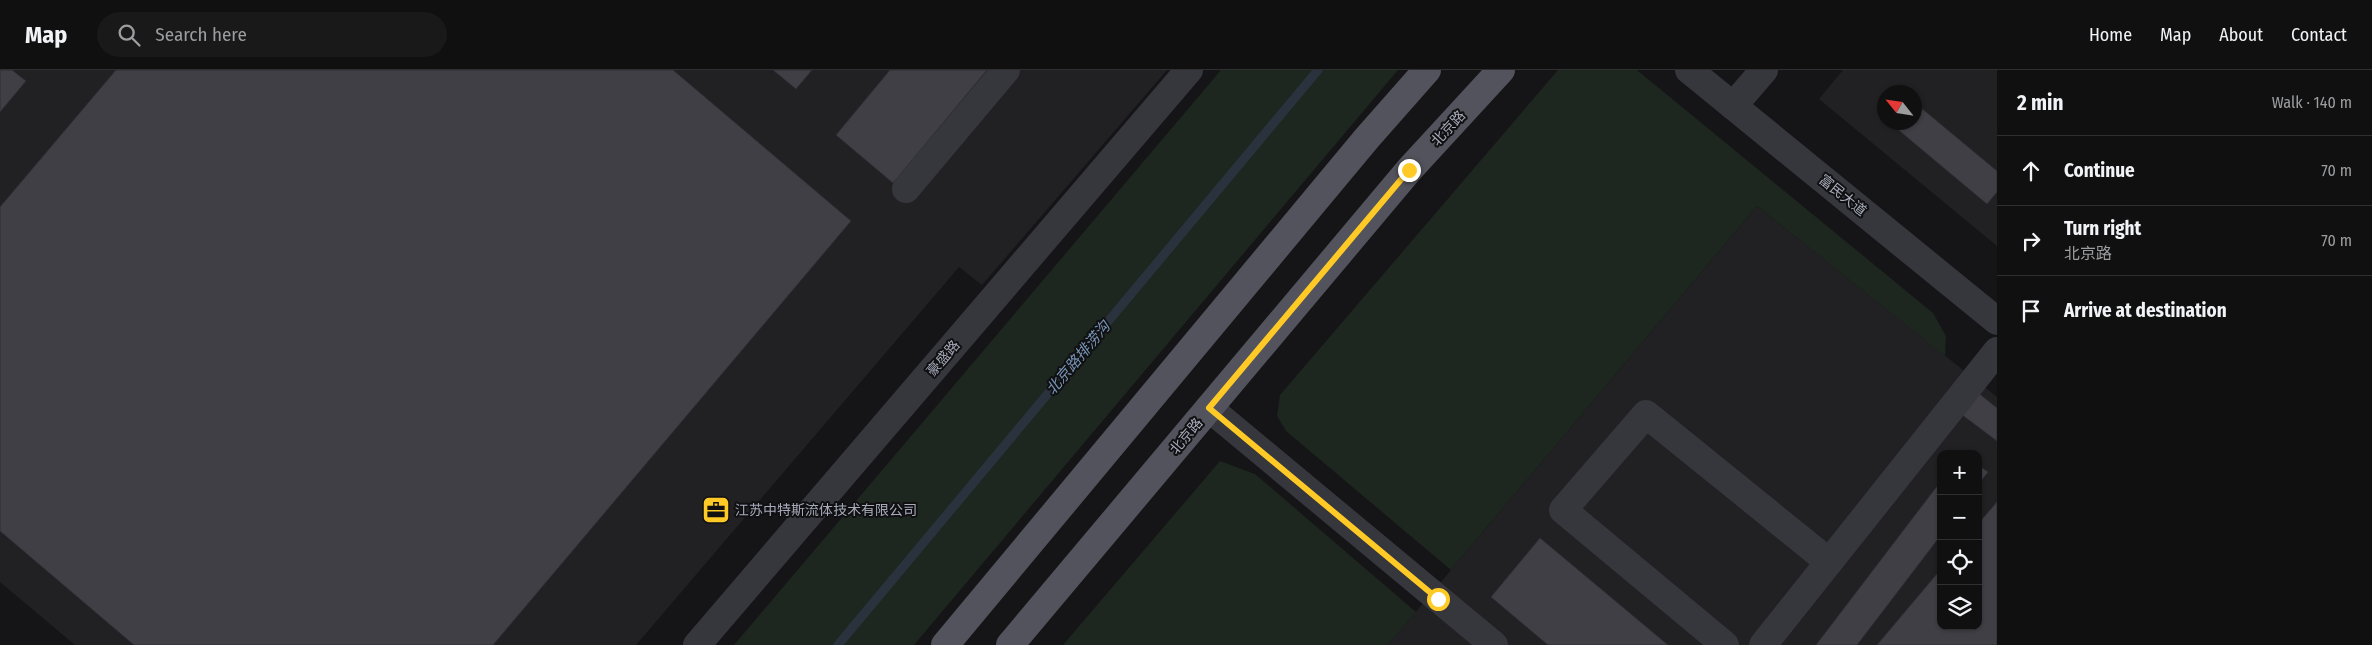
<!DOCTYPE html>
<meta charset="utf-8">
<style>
:root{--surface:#101011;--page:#19191a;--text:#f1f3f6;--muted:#9c9d9f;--line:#303031}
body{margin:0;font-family:"Fira Sans Condensed","Noto Sans SC",sans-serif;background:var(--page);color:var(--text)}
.controls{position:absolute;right:15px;bottom:15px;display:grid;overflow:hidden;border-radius:10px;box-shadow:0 1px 4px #0004}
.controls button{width:45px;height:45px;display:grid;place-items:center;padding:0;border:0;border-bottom:1px solid var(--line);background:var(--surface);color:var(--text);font:25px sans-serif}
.compass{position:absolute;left:1877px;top:15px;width:45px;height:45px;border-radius:50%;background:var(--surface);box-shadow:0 1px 4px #0004;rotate:300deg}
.stop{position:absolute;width:15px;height:15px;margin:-11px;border:4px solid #ffca26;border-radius:50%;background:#fff}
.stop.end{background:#ffca26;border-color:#fff;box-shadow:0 1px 5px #0008}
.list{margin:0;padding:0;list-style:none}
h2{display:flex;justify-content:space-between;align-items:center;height:65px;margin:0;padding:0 20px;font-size:21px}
h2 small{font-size:16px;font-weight:400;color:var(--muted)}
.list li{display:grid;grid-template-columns:32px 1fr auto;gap:15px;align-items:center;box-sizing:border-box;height:70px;padding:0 20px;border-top:1px solid var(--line)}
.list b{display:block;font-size:19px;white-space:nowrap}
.list p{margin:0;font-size:16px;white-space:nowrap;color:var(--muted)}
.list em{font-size:16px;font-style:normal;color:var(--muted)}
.icon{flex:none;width:28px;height:28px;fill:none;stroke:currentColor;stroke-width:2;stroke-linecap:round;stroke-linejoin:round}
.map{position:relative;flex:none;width:1997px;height:575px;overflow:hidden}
header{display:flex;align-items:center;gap:30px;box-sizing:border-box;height:70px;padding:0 25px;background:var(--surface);border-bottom:1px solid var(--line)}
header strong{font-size:24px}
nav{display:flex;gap:28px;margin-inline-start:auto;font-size:18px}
.search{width:350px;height:45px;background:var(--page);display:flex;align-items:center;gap:12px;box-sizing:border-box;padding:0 18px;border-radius:28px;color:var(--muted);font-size:19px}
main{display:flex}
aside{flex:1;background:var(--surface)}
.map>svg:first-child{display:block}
.built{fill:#212124;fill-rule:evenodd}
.green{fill:#1d261f}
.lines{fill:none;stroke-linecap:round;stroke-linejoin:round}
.stream{stroke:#2a333d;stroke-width:9}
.building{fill:#3f3f45;stroke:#2f2f34}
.minor{stroke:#36363d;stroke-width:28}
.major{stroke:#52535c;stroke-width:28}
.route{stroke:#ffca26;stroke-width:6}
.labels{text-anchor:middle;stroke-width:4;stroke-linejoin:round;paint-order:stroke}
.street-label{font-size:14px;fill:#a6aab9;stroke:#101012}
.poi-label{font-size:14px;fill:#a6aab9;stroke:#101012;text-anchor:start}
.water-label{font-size:15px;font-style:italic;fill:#7995b7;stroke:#101012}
</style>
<header>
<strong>Map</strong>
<div class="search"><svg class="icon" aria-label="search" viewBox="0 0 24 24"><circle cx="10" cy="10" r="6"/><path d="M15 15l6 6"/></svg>Search here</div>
<nav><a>Home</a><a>Map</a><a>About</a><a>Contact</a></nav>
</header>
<main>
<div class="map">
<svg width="1997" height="575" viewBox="0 0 1997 575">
<rect width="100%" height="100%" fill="#151517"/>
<!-- built -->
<g class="built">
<polygon points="0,0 1167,0 982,215 959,197 636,575 75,575 0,512"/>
<path d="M1843,0H1997V176L1819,29ZM1884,22H1914V52H1884Z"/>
<path d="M1757,136L1997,327V575H1388ZM1941,384H1978V556H1941Z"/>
</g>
<!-- green -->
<g class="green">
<polygon points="1221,0 1398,0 914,575 734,575"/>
<polygon points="1558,0 1637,0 1933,243 1946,266 1945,286 1757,136 1451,500 1286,361 1277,346 1280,325"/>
<polygon points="1220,391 1255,404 1416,542 1388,575 1063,575"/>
</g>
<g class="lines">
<!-- stream -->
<polyline class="stream" points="838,575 1318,0"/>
</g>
<!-- building -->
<g class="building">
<polygon points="0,0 12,0 26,11 0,42"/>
<polygon points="116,0 673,0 851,151 493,575 134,575 0,461 0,137"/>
<polygon points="773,0 812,0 796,19"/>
<polygon points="890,0 987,0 893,113 836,65"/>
<polygon points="1914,32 1997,101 1997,122 1987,134 1889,52 1914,52"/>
<polygon points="1977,322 1997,338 1997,371 1961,344"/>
<polygon points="1978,395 1988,402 1978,415"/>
<polygon points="1941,411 1941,465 1857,575 1816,575"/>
<polygon points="1997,432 1997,575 1877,575 1941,499 1941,556 1978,556 1978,454"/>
<polygon points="1540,468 1668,575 1548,575 1491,527"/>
</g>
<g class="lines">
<!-- minor -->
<g class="minor">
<polyline points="1689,0 1997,251"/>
<polyline points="1733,36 1764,0"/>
<polyline points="906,119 1006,0"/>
<polyline points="1209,338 1494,575"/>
<polyline points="697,575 1189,0"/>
<polyline points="1725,575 1563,440 1646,344 1829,492"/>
<polyline points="1763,575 1997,281"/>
</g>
<!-- major -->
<g class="major">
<polyline points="945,575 1367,68 1427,0"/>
<polyline points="1010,575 1409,100 1501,0"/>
</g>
</g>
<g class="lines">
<!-- route -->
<polyline class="route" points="1409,100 1209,338 1438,529"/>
</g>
<!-- icons -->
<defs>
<g id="office-square" transform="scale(1.4375)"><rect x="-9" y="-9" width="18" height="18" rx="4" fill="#ffca26" stroke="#101012"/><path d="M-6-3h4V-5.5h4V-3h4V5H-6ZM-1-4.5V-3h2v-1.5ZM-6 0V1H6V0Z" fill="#111"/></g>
</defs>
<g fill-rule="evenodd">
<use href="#office-square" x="716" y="440"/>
</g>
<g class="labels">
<!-- street labels -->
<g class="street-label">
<text transform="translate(1448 58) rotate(-47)" y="5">北京路</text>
<text transform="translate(1843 125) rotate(39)" y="5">富民大道</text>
<text transform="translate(943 288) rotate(-49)" y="5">豪盛路</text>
<text transform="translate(1186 366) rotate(-50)" y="5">北京路</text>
</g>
<!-- poi labels -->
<g class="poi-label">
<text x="735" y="445">江苏中特斯流体技术有限公司</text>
</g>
<!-- water labels -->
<g class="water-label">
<text transform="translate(1078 288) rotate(-50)" y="5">北京路排涝沟</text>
</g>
</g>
</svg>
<div class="controls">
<button>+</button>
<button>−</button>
<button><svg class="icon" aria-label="locate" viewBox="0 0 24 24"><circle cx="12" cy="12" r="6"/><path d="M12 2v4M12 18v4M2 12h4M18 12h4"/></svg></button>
<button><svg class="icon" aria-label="layers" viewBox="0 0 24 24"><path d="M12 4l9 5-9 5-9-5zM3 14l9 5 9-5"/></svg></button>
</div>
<svg class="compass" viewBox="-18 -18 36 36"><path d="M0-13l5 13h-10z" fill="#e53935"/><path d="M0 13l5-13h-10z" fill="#9c9d9f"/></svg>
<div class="stop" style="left:1438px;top:529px"></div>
<div class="stop end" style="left:1409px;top:100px"></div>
</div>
<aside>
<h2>2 min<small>Walk · 140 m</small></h2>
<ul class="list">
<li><svg class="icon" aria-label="ahead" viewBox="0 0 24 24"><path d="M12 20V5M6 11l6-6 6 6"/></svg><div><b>Continue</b></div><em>70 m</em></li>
<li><svg class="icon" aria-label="right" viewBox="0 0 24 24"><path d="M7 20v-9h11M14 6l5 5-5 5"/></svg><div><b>Turn right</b><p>北京路</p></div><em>70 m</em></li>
<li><svg class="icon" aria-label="arrive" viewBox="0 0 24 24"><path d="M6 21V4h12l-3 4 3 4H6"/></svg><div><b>Arrive at destination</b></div></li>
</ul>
</aside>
</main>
